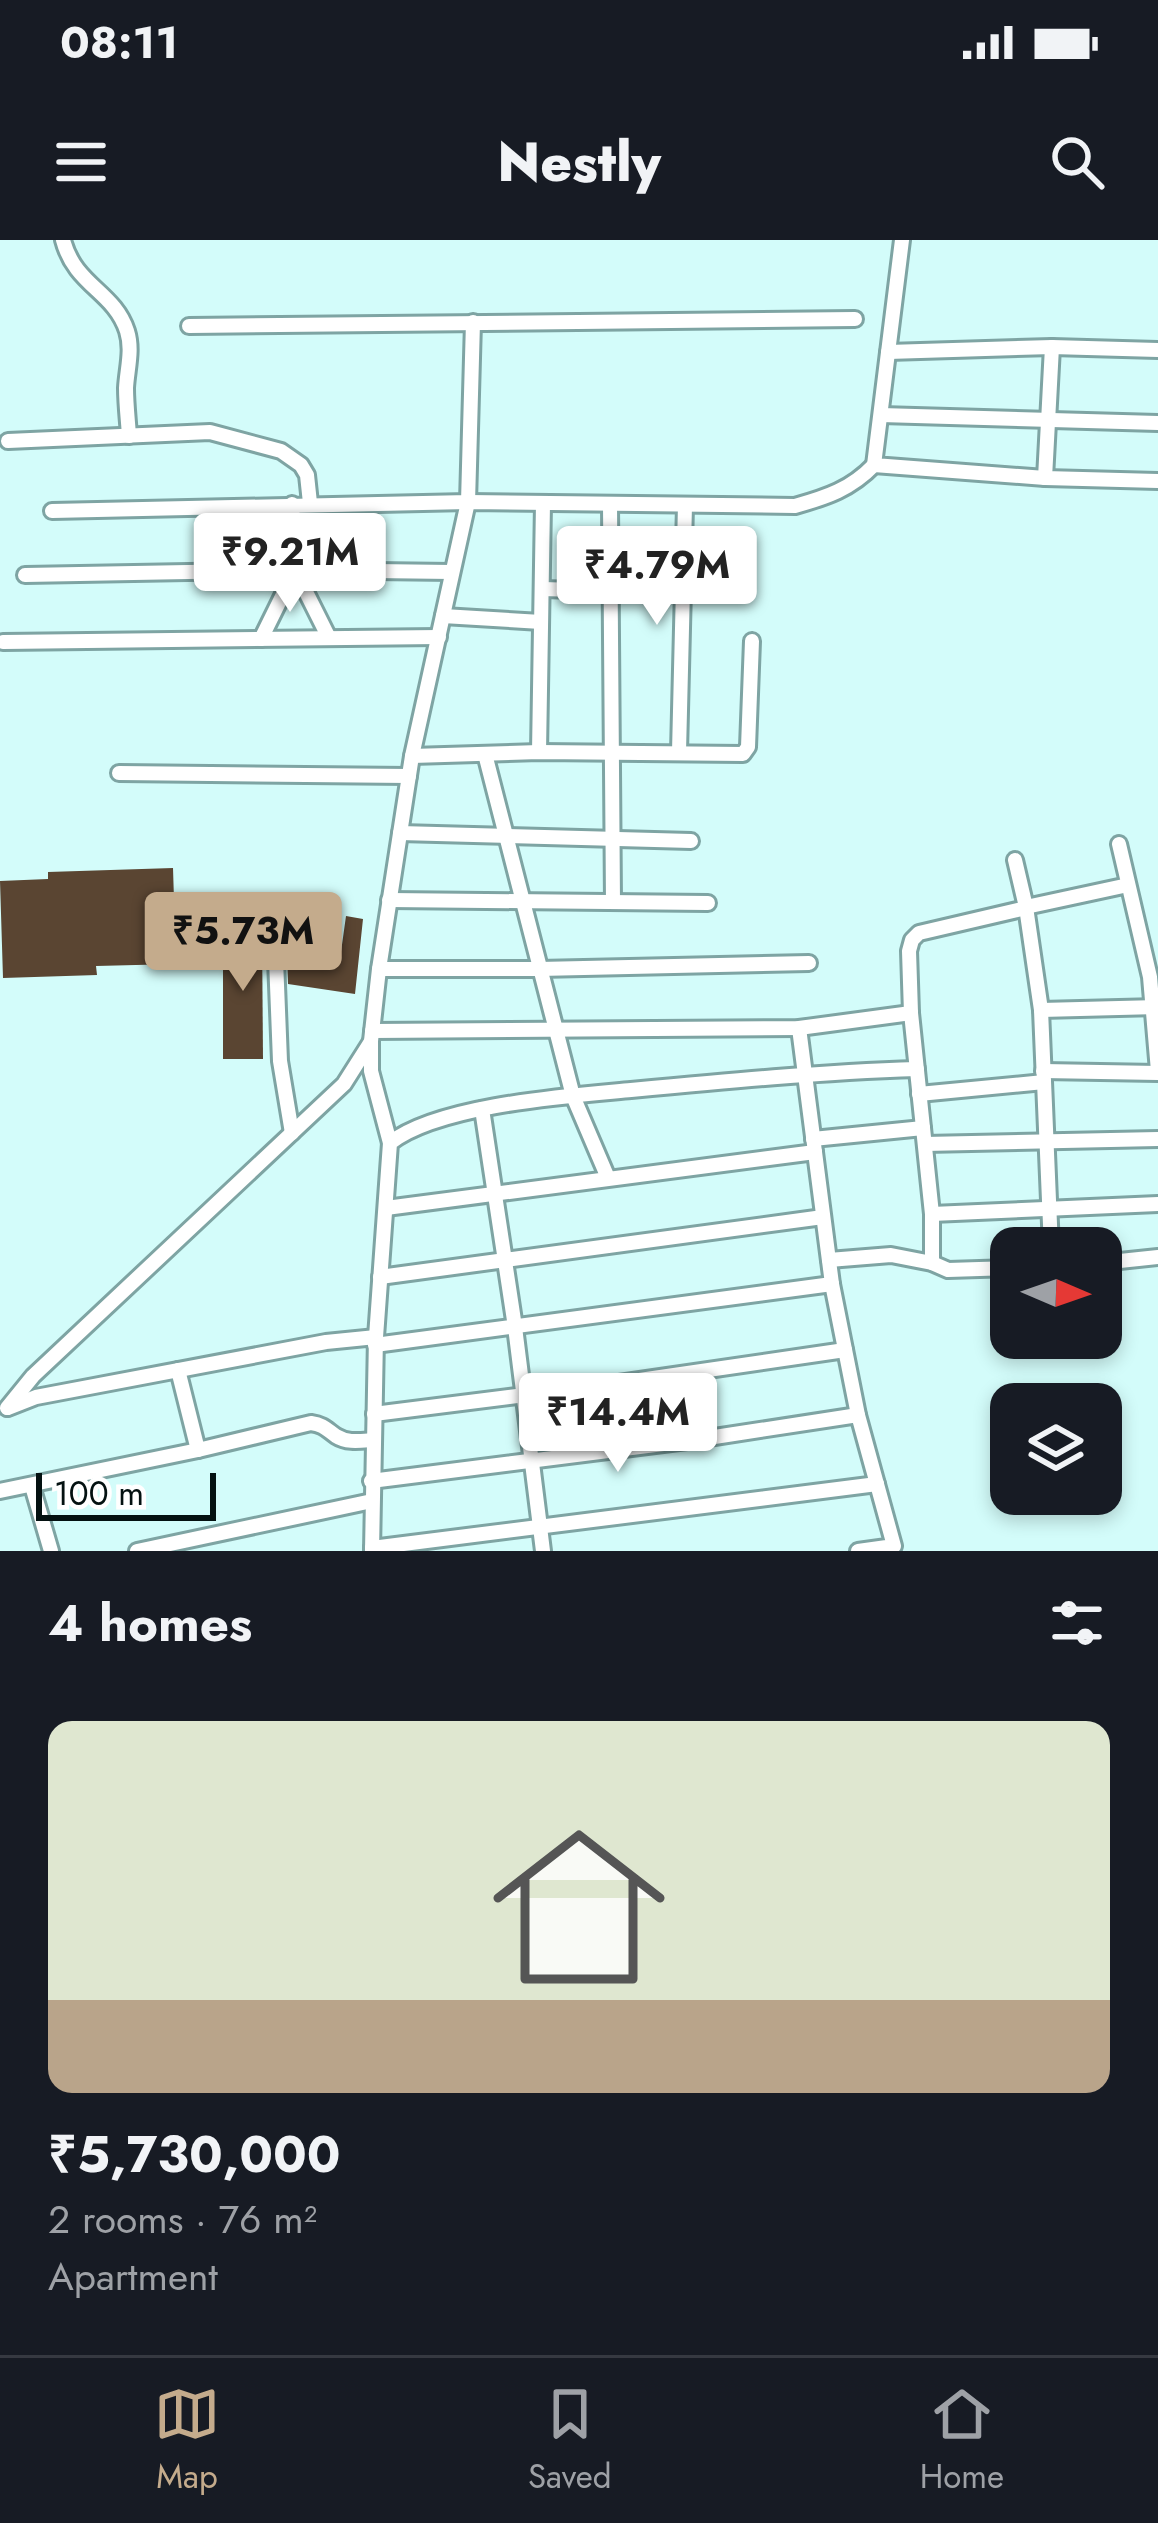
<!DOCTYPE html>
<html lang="en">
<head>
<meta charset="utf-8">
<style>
  :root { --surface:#171b24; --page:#242831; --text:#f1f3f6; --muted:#9ea1a6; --line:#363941; --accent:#c4ab8c }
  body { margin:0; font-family:Jost,sans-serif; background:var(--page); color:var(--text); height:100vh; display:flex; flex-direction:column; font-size:45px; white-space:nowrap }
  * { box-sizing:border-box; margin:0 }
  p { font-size:39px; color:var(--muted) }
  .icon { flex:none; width:66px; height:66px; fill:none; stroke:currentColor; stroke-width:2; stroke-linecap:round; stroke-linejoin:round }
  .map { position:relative; height:1311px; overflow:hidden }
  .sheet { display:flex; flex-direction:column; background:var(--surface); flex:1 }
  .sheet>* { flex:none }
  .needle { width:78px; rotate:92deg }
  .controls { position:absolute; left:990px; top:987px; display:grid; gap:24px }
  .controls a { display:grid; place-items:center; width:132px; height:132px; border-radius:24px; background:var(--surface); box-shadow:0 6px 18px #0003; font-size:60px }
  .scale { position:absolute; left:36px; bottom:30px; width:180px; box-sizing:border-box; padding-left:12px; border:6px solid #041111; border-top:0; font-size:33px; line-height:42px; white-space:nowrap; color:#041111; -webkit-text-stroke:9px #fff; paint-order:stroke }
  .price { position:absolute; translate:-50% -102px; padding:0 27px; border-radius:12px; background:#fff; color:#222; font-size:39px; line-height:78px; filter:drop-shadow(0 3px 6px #0008) }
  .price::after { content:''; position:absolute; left:50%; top:72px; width:36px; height:27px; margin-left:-18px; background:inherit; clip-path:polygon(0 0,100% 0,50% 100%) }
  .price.selected { background:var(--accent); color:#111 }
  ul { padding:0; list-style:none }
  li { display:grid; align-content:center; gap:24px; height:636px; padding:0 48px }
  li+li { border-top:3px solid var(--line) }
  li span { display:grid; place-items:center; height:372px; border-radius:24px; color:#555 }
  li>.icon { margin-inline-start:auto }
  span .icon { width:216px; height:216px; fill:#fffc; stroke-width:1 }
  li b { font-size:51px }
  h2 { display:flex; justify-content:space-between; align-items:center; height:144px; padding:0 48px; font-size:51px }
  .status { display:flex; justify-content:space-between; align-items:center; height:84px; padding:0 60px; background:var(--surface); direction:ltr }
  .status svg { height:33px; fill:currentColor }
  header { display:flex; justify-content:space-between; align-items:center; height:156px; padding:0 48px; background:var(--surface); font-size:54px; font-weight:800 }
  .menu { display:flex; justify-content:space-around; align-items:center; height:168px; border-top:3px solid var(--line); background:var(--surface); font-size:33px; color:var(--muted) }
  .menu a { display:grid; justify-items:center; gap:6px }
  .menu .selected { color:var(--accent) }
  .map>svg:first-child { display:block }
  .building { fill:#5a4532 }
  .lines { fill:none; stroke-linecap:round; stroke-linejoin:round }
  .minor-casing { stroke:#7ea4a3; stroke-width:20 }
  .minor { stroke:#fff; stroke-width:14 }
</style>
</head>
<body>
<div class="status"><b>08:11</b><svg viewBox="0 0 49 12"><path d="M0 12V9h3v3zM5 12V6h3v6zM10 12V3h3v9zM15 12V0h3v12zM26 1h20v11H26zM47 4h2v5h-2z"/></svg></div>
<header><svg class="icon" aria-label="menu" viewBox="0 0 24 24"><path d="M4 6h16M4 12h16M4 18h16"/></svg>Nestly<svg class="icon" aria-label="search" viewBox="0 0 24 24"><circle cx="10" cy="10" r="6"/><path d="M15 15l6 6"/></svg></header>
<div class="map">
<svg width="1158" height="1311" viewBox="0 0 1158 1311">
  <rect width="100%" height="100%" fill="#d3fcfa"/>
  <g class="building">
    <polygon points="173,628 176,724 96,726 97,735 3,738 0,641 48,639 48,632"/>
    <polygon points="346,676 363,679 355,754 288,744 287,712 340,719"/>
    <polygon points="223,689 262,689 263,819 223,819"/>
  </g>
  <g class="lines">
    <g class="minor-casing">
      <g id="minor">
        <path d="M63,0c12,46 51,51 64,91 6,19 0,38 -1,57 0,16 2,32 3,48"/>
        <polyline points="902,0 874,225 1045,238 1158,241"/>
        <polyline points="189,86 855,79"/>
        <polyline points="888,112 1052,107 1158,110"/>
        <polyline points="881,175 1158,183"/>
        <polyline points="8,201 210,192 281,211 301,225 307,235 310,263"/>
        <polyline points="1045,238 1052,107"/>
        <polyline points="610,264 613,662"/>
        <polyline points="52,271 468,262 473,82"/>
        <polyline points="295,330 329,398"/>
        <polyline points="25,335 295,330 452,332"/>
        <polyline points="542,349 683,353"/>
        <polyline points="443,376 541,382"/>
        <polyline points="261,399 295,330 292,264"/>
        <polyline points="3,402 439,397"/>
        <polyline points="539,512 543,263"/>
        <polyline points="679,512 685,265"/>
        <polyline points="485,514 573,856 608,938"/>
        <polyline points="412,516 539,512 743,514 748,507 752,401"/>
        <polyline points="119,533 409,536"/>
        <polyline points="400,593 691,601"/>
        <polyline points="1119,604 1150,737 1158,831"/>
        <polyline points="1015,620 1026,667 1041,770 1051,1008"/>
        <polyline points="389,660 708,663"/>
        <polyline points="1026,667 1128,645"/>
        <polyline points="275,694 280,821 292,893"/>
        <polyline points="379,729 539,729 809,723"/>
        <polyline points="1041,770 1158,767"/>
        <polyline points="799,788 832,1044 858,1175 894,1306 858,1311"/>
        <polyline points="372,791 799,788 911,773"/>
        <polyline points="1043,831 1158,833"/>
        <polyline points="919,854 1044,842"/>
        <polyline points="482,869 515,1087 543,1311"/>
        <polyline points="813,899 923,888"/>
        <path d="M390,903l-19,-72v-30l8,-72 33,-213 56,-254 327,4c32,-9 56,-17 79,-41"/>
        <polyline points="925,904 1158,899"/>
        <polyline points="386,968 815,912"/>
        <polyline points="932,974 1158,964"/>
        <polyline points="829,1020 891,1015 932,1023 948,1030 1011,1028"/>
        <polyline points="932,1023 932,974 911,773 909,711 912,700 919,693 1026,668"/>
        <polyline points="1101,1023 1158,1017"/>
        <polyline points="380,1037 823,977"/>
        <polyline points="375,1105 832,1044"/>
        <polyline points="178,1130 198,1210"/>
        <polyline points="7,1168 33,1136 344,844 370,803"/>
        <polyline points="8,1168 36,1157 326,1102 376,1097"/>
        <polyline points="374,1174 612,1144 845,1110"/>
        <polyline points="371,1241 695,1200 858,1175"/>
        <polyline points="32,1246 51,1311"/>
        <path d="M0,1251l198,-41 113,-27c13,2 15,6 25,13 11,7 23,5 37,4"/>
        <polyline points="372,1308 877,1244"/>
        <polyline points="137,1311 372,1261"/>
        <path d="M372,1311l4,-214 14,-194c48,-38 178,-47 241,-53 95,-9 190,-18 286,-21"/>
      </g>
    </g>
    <use href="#minor" class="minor"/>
  </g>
</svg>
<div class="controls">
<a><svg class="needle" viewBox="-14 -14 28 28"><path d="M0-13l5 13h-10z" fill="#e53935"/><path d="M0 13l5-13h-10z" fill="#9ea1a6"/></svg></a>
<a><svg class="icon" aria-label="layers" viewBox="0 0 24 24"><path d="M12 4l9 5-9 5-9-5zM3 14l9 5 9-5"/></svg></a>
</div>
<div class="scale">100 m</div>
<b class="price" style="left:290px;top:375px">₹9.21M</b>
<b class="price" style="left:657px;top:388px">₹4.79M</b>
<b class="price selected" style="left:243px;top:754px">₹5.73M</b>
<b class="price" style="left:618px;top:1235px">₹14.4M</b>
</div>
<section class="sheet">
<h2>4 homes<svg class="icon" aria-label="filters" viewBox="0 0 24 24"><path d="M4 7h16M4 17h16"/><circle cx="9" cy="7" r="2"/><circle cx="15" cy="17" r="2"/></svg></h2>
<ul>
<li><span style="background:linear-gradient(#dfe7d0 75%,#b9a48a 0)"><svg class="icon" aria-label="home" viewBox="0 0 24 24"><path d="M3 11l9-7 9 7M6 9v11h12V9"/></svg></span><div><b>₹5,730,000</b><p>2 rooms · 76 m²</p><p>Apartment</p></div></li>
</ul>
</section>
<nav class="menu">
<a class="selected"><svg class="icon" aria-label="map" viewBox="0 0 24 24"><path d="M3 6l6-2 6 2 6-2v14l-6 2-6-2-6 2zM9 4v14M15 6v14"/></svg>Map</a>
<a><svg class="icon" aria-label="saved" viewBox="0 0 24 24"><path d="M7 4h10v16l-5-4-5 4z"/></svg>Saved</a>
<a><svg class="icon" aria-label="home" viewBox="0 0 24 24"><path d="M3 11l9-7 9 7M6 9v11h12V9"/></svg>Home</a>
</nav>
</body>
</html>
